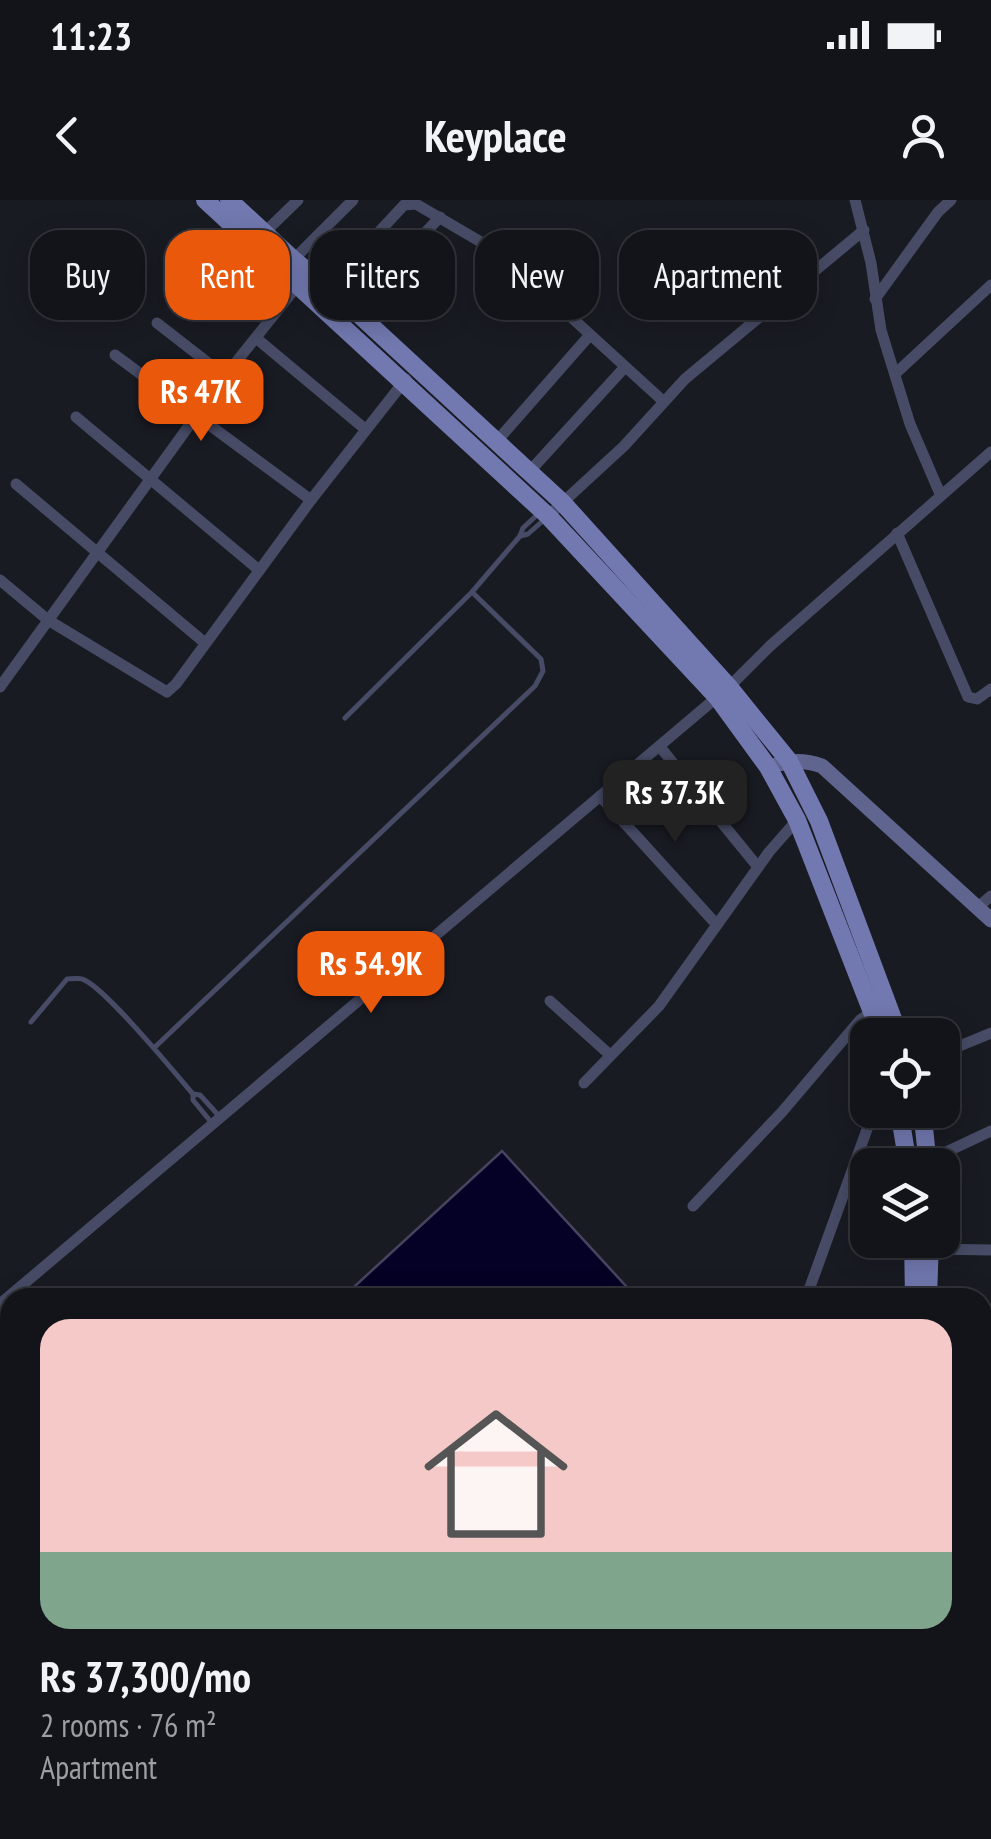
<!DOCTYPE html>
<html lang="en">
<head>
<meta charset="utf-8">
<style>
  :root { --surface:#13141a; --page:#1c1d23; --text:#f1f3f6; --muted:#9d9ea2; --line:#323339; --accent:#ea580c }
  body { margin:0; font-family:"PT Sans Narrow",sans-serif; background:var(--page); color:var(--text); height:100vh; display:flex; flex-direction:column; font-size:38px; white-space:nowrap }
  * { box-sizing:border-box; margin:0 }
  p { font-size:32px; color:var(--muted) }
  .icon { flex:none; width:55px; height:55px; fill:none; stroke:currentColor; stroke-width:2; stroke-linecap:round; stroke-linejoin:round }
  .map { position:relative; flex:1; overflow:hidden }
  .drawer { position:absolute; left:0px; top:1088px; width:992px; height:552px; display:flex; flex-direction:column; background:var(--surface); border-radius:30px 30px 0 0; box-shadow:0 5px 25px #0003,0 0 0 2px var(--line) }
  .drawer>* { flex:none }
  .guide { position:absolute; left:30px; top:30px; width:932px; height:90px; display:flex; gap:20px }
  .buttons { position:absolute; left:850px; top:818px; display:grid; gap:20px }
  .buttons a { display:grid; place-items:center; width:110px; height:110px; border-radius:20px; background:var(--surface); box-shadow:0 5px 25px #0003,0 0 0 2px var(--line); font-size:50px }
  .price { position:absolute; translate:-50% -85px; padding:0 22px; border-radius:20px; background:var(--accent); color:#fff; font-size:32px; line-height:65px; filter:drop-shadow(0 2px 5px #0008) }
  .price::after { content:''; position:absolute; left:50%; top:60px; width:30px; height:22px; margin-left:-15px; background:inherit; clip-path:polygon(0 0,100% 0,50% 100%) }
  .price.selected { background:#222; color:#fff }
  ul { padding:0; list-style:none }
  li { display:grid; align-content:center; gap:20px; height:530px; padding:0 40px }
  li+li { border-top:2px solid var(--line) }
  li span { display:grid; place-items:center; height:310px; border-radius:30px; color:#555 }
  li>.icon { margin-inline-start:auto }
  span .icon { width:180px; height:180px; fill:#fffc; stroke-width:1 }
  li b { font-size:42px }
  .tag { padding:0 35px; border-radius:30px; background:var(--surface); box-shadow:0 5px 25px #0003,0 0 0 2px var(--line); font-size:35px; line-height:90px }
  .tag.selected { background:var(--accent); color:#fff }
  .status { display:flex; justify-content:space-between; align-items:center; height:70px; padding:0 50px; background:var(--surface); direction:ltr }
  .status svg { height:28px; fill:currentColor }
  header { display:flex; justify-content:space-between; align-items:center; height:130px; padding:0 40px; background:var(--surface); font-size:45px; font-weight:700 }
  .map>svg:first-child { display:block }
  .water { fill:#050025; stroke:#474460; stroke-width:2.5 }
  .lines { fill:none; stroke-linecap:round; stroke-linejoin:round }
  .service { stroke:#474b65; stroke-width:5 }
  .minor { stroke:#474b65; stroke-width:11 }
  .secondary { stroke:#606590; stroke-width:15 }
  .primary { stroke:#7279b0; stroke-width:18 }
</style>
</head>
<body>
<div class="status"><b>11:23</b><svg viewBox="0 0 49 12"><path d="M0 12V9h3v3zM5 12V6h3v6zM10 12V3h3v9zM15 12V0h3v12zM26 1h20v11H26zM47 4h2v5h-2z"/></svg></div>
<header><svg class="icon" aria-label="back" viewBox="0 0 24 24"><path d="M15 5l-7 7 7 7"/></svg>Keyplace<svg class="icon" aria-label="person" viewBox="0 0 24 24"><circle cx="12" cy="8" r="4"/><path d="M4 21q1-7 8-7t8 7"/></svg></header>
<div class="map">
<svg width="991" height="1639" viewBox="0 0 991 1639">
  <rect width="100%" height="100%" fill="#191b23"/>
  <g class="water">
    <polygon points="502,951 636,1097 343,1097"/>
    <polygon points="0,1291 10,1302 10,1525 0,1514"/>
    <polygon points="152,1630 558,1630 554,1639 142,1639"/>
  </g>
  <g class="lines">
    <g class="service">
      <polyline points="520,336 528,334 546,318"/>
      <polyline points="345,518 472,392 520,336 523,328 538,314"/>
      <path d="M31,822l36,-43c3,0 12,-1 15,0 21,6 93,94 111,115v6l18,22"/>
      <polyline points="154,848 535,486 543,471 541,459 472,392"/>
      <polyline points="193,894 200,895 220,917"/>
    </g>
    <g class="minor">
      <polyline points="855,0 871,63 881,130 910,224 941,296"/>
      <polyline points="264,33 298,0"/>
      <polyline points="289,64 353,0"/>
      <polyline points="326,89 404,5 416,4 503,55 663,201"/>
      <polyline points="875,99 938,12 951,0"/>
      <polyline points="353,109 440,17"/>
      <polyline points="157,123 225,176"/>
      <polyline points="256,138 365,229"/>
      <polyline points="115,155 311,300"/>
      <polyline points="895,174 991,85"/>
      <polyline points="76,217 259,370"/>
      <polyline points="496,242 589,136"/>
      <polyline points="529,272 625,167"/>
      <polyline points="16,284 205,443"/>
      <polyline points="548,316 624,246 685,179 864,30"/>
      <polyline points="897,333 968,497 977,499 991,489"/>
      <polyline points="0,380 48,420 167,492 176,484 311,300 406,179"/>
      <polyline points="0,487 225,176 301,81"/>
      <polyline points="660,547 758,667"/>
      <polyline points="600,596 717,725"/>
      <polyline points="978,707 991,696"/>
      <polyline points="550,801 610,855"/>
      <polyline points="957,847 991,833"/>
      <polyline points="584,883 659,806 769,652 797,620"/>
      <polyline points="927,961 991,931"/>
      <polyline points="693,1006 782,912 860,820 877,808"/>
      <polyline points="930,1049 991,1050"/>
      <polyline points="806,1098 874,910"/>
      <polyline points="0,1104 729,487 770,446 991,252"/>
      <polyline points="0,1623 19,1639"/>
      <polyline points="589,1630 599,1639"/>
      <polyline points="931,1638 991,1633"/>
      <polyline points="610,1639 614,1630"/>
      <polyline points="849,1639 849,1630"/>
    </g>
    <path class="secondary" d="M768,567c20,-6 34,-8 54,-1l169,154"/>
    <g class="primary">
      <polyline points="205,0 548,316 717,497 768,567 797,620 881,835"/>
      <polyline points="229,0 294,60 353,109 562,302 729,487 789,561 819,621 899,835"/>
      <polyline points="899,910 908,965"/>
      <polyline points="922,910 928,965"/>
      <polyline points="913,1040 914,1098"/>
      <polyline points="928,1098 930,1040"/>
      <polyline points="913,1630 914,1639"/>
      <polyline points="931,1630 931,1639"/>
    </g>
  </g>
</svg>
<div class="buttons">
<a><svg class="icon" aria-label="locate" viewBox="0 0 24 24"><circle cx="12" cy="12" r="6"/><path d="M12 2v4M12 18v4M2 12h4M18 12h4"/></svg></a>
<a><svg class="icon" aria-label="layers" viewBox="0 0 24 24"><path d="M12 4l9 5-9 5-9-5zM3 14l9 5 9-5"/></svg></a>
</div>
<b class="price" style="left:201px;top:244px">Rs 47K</b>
<b class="price selected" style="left:675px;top:645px">Rs 37.3K</b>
<b class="price" style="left:371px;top:816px">Rs 54.9K</b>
<div class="guide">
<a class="tag">Buy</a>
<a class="tag selected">Rent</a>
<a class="tag">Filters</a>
<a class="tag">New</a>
<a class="tag">Apartment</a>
</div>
<section class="drawer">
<ul>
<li><span style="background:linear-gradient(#f6c9c9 75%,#7fa58c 0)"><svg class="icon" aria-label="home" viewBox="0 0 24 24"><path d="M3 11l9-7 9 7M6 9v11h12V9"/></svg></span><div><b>Rs 37,300/mo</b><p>2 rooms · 76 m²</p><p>Apartment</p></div></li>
</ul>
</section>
</div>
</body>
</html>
